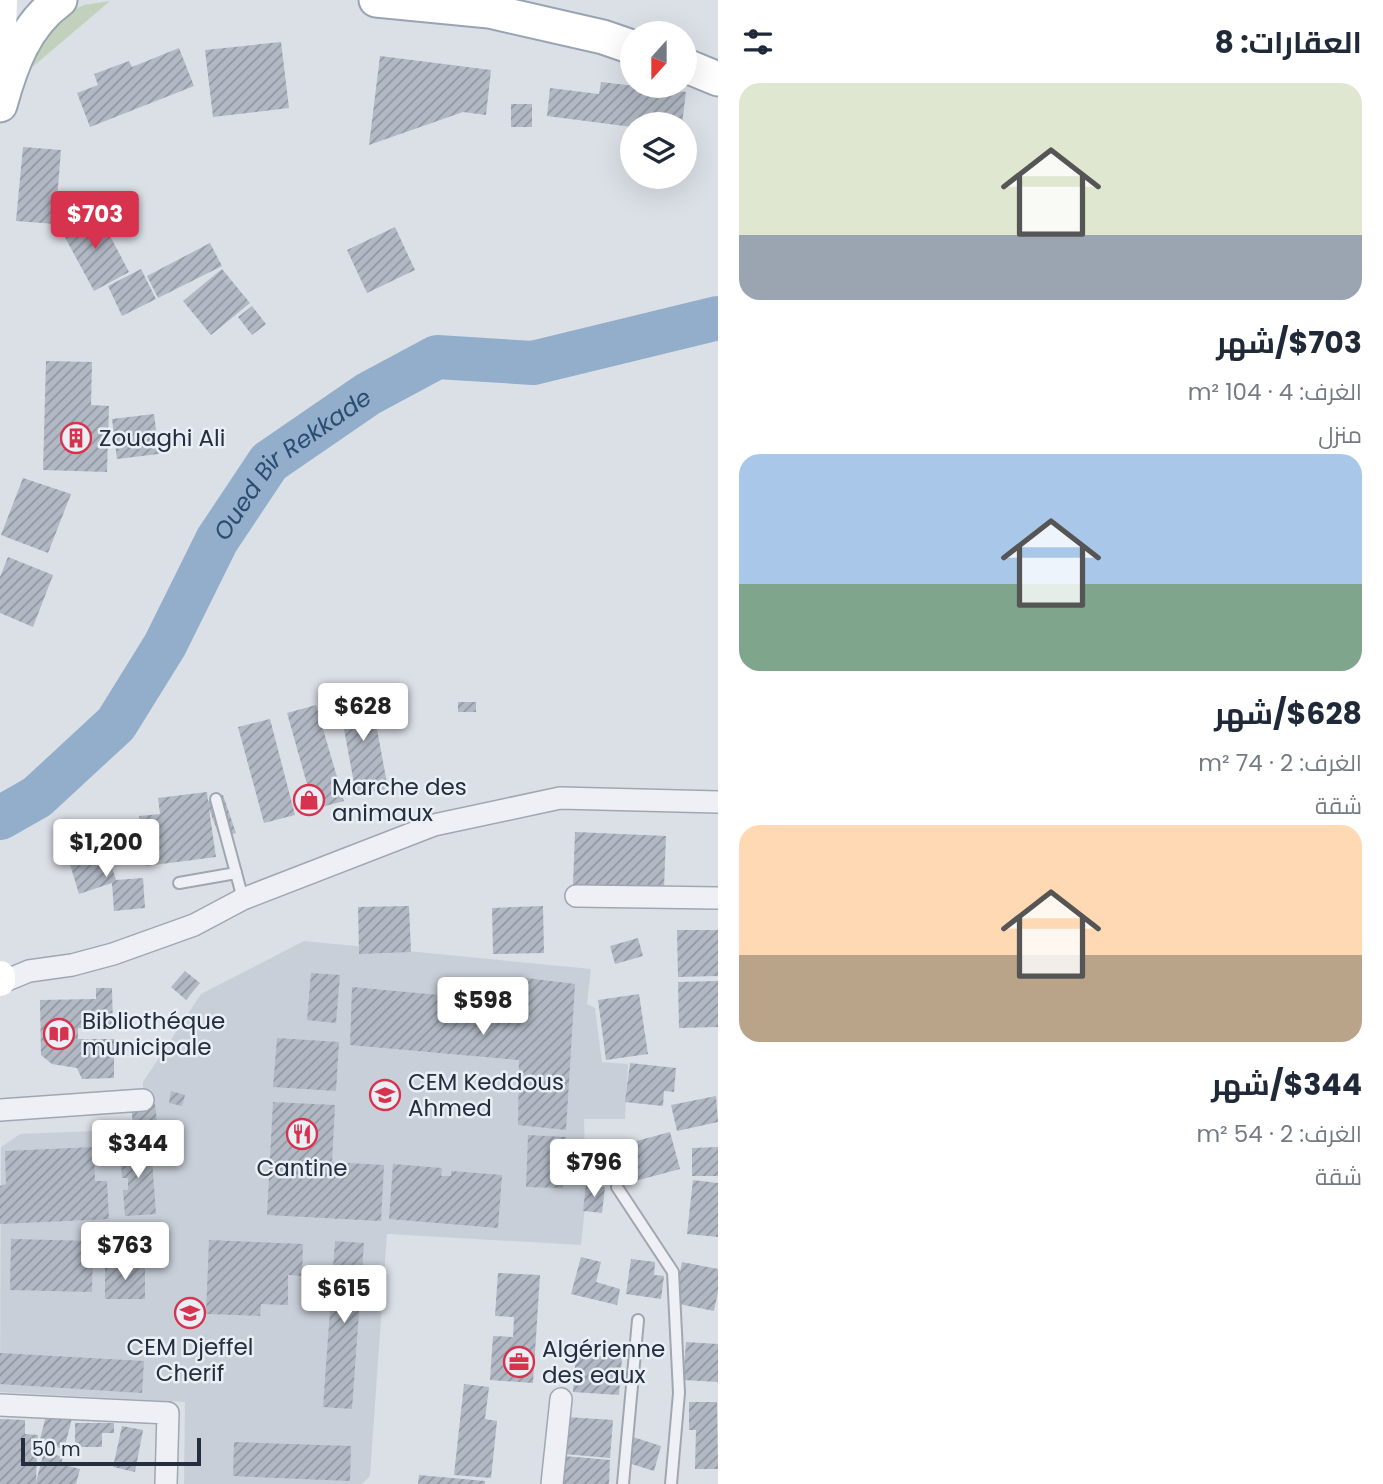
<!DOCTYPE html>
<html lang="ar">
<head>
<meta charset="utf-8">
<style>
  :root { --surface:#fff; --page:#f2f2f3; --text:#1f2937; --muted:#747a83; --accent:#d8334e }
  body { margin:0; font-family:Poppins,Cairo,sans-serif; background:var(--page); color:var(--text); direction:rtl; height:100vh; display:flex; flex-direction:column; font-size:26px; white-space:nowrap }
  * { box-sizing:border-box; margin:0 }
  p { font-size:23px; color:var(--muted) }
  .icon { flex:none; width:38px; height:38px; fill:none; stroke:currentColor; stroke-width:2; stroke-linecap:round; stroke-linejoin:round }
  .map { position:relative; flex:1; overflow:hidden; direction:ltr }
  .details { display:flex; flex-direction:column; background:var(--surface); width:665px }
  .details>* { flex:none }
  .needle { width:46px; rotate:201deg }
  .controls { position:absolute; left:620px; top:21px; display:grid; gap:14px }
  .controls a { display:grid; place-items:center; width:77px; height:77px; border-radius:50%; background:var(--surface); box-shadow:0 7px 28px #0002; font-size:35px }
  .scale { position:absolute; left:21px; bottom:18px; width:180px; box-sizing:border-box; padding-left:7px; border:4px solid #242e3e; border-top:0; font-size:19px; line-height:24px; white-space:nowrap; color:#242e3e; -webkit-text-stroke:5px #eaeff5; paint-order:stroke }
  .price { position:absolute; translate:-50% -60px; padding:0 16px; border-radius:7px; background:#fff; color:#222; font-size:23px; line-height:46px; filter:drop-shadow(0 2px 4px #0008) }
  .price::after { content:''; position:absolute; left:50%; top:42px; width:21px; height:16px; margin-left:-10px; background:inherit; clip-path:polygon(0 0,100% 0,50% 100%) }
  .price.selected { background:var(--accent); color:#fff }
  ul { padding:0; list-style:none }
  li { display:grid; align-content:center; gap:14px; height:371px; padding:0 21px }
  li span { display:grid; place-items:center; height:217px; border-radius:21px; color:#555 }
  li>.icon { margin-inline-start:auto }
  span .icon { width:126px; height:126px; fill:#fffc; stroke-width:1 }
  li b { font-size:30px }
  h2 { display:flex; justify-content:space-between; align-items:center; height:84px; padding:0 21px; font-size:30px }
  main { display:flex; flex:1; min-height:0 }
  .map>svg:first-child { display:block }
  .built { fill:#c9cfd9 }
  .green { fill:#c1d1bb }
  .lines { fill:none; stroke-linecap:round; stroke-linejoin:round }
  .river { stroke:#92aeca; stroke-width:44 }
  .building { fill:url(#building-hatch) }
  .lane-casing { stroke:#a0a7b1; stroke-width:14 }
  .street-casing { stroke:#a0a7b1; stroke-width:24 }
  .primary-casing { stroke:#99a4b3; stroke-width:37 }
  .lane { stroke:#eef0f5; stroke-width:10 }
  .street { stroke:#eef0f5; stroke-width:21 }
  .secondary { stroke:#fff; stroke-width:30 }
  .primary { stroke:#fff; stroke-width:33 }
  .labels { text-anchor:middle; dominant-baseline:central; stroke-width:5; stroke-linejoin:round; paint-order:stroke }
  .poi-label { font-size:23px; fill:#242e3e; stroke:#eaeff5; text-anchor:start }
  .water-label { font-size:24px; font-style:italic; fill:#2b4d74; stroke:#eaeff5 }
</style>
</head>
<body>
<main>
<section class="details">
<h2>العقارات: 8<svg class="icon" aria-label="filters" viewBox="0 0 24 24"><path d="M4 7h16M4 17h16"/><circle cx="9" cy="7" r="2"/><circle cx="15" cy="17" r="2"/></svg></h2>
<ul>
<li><span style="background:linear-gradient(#dfe7d0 70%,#9aa5b1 0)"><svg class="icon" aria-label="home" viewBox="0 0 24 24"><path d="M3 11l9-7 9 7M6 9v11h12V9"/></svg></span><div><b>$703/شهر</b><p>الغرف: 4 · 104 m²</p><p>منزل</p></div></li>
<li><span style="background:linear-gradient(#a9c7e8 60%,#7fa58c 0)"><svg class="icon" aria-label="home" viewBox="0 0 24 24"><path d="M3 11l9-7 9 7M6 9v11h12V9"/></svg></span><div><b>$628/شهر</b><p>الغرف: 2 · 74 m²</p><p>شقة</p></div></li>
<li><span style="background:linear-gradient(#ffd9b3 60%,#b9a48a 0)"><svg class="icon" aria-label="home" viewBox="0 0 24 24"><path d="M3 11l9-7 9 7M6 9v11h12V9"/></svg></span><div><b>$344/شهر</b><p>الغرف: 2 · 54 m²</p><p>شقة</p></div></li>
</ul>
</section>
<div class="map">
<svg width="718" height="1484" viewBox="0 0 718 1484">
  <defs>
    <pattern id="building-hatch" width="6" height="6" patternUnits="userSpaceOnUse" patternTransform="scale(1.75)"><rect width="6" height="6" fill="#b2b9c4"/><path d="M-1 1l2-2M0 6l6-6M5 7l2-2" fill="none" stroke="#9197a1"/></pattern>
  </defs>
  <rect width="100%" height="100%" fill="#dbe0e7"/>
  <polygon class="built" points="304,941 591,969 587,1004 595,1008 602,1062 628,1064 625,1119 584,1119 586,1198 581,1245 387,1234 370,1476 362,1484 184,1484 185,1402 0,1392 1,1147 20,1134 142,1129 143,1082 201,994"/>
  <polygon class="green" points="110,1 17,80 60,16 84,5"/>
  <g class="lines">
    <path class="river" id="s1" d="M0,818l37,-21 79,-73 49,-79 52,-105 52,-78 99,-68 69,-37 96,6 185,-45"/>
  </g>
  <g class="building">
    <polygon points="281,42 289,108 213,117 205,50"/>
    <polygon points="179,48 194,86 90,127 77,93 98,85 94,74 129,61 132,67"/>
    <polygon points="380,56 491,70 486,115 463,112 369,145"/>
    <polygon points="601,82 686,92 682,124 632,124 632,127 547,116 550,88 599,94"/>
    <rect x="511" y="104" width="21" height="23"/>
    <polygon points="23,147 61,150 55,224 16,221"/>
    <polygon points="97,211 129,272 94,291 61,230"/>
    <polygon points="395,227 415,270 367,293 347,250"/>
    <polygon points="210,243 222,266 158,298 147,276"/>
    <polygon points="141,269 156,299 122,316 108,286"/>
    <polygon points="222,269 250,303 211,335 183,301"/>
    <polygon points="252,306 266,324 252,335 238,317"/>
    <polygon points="46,361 92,362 91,405 109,406 107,472 43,470"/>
    <polygon points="154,414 159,454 117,459 112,419"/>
    <polygon points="23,478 71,494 48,553 1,535"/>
    <polygon points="8,557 53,575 33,627 0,613 0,577"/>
    <polygon points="370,691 388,789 356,794 338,697"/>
    <rect x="458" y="702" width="18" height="10"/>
    <polygon points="316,705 344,801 314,809 287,713"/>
    <polygon points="270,719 295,815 264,823 238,727"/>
    <polygon points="207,792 208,801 223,795 236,833 220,838 209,809 216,857 146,866 139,816 160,814 158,798"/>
    <polygon points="575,832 666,836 664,888 573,885"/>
    <polygon points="105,846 116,880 143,878 145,908 114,911 112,883 79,894 68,858"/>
    <polygon points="409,906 411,952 359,954 358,907"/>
    <polygon points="543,906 544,953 493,954 492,908"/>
    <polygon points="677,930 718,930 718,976 678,977"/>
    <polygon points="638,938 643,956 615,964 610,946"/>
    <polygon points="185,971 200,983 186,1000 171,987"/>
    <polygon points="311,973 340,975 336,1023 307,1020"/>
    <polygon points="526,978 575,984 566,1130 518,1125 519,1060 350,1045 352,987 525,1003"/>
    <polygon points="718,981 718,1027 679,1028 678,982"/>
    <polygon points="96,988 112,988 113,1028 78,1028 78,1039 114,1039 114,1078 82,1079 77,1068 52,1064 41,1055 40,1000 96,999"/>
    <polygon points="639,994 648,1054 606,1060 598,1000"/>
    <polygon points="277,1038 339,1042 336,1091 273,1087"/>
    <polygon points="630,1063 676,1068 674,1092 664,1091 663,1106 625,1102"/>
    <polygon points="171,1091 185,1095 182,1106 169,1103"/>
    <polygon points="716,1096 718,1122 677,1131 671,1105"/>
    <polygon points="273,1102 335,1105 332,1162 384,1165 381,1221 267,1215"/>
    <polygon points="155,1104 157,1122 133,1124 131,1107"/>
    <polygon points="670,1132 680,1169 635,1181 625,1144"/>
    <polygon points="528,1135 566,1137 563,1188 526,1187"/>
    <polygon points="151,1145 156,1214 125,1216 123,1190 128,1190 128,1178 122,1178 120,1147"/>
    <polygon points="94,1147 95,1181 107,1181 109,1219 0,1224 0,1186 6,1184 5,1151"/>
    <polygon points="718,1147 718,1176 692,1176 692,1148"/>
    <polygon points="393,1164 442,1168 441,1176 451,1176 451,1171 502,1175 498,1228 389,1219"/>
    <polygon points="693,1180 718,1183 718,1237 687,1234"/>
    <polygon points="586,1185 605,1187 602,1213 583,1211"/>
    <polygon points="11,1239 93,1241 92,1292 10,1290"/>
    <polygon points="209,1240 303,1244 302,1276 288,1275 288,1305 261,1304 260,1316 206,1314"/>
    <polygon points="335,1241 364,1243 352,1409 323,1407"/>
    <polygon points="581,1257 601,1262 596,1282 620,1289 617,1305 571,1294"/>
    <polygon points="631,1259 655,1262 654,1275 664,1276 661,1299 626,1294"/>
    <polygon points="682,1262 718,1269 718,1292 714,1311 674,1303"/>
    <rect x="105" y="1265" width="40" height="34"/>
    <polygon points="498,1273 540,1275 533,1383 490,1380 493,1336 513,1337 514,1317 495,1316"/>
    <polygon points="686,1342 718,1344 718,1382 683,1380"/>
    <polygon points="0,1353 144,1361 142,1393 0,1384"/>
    <polygon points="576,1354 622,1358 619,1395 573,1392"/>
    <polygon points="464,1384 489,1387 485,1419 497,1421 491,1478 454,1475"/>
    <polygon points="689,1402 717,1402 718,1469 695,1469 696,1430 689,1430"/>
    <polygon points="48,1408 73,1415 64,1449 39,1443"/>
    <polygon points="567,1417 613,1420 610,1458 564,1454"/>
    <polygon points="0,1419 25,1420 25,1434 38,1435 36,1482 44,1452 63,1457 61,1464 80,1469 76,1484 0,1484"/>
    <polygon points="75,1423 114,1423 114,1433 102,1433 102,1447 75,1447"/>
    <polygon points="122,1426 143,1430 135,1472 113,1467"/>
    <polygon points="633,1437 661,1446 654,1471 625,1462"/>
    <polygon points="234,1442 351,1446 350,1481 233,1476"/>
    <polygon points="564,1456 610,1460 609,1484 562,1484"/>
    <polygon points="419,1475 485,1481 485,1484 418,1484"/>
  </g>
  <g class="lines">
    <g class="lane-casing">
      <g id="lane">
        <polyline points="216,799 236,873"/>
        <polyline points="179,883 236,873 243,899"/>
        <polyline points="617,1187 673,1272 679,1393 671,1484"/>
        <polyline points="623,1484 638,1320"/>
      </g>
    </g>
    <g class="street-casing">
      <g id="street">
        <polyline points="576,896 718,898"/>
        <polyline points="0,983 29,971 72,965 113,954 194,925 243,899 434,825 560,798 718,802"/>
        <polyline points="0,1110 143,1100"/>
        <polyline points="0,1405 168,1413 166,1484"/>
        <polyline points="552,1484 561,1399"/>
      </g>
    </g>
    <g class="primary-casing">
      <g id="primary">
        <polyline points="376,0 489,11 603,37 632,47"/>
        <polyline points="684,65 718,79"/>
        <path d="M0,105c11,-40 25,-80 60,-105"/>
      </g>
    </g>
    <use href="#lane" class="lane"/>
    <use href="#street" class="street"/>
    <g class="secondary">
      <polyline points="0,64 2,0"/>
      <polyline points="0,976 0,981"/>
    </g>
    <use href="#primary" class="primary"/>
  </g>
  <defs>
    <g id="building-ring" transform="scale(1.575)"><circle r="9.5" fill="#eaeff5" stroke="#d8334e" stroke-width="1.5"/><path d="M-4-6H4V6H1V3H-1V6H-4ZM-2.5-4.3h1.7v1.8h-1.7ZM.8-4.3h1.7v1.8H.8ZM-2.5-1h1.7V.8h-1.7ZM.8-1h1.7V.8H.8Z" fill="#d8334e"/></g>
    <g id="shop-ring" transform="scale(1.575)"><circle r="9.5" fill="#eaeff5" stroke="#d8334e" stroke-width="1.5"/><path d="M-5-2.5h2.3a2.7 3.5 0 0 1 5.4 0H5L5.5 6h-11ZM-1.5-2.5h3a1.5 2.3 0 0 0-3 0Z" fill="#d8334e"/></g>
    <g id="library-ring" transform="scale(1.575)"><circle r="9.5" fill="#eaeff5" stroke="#d8334e" stroke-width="1.5"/><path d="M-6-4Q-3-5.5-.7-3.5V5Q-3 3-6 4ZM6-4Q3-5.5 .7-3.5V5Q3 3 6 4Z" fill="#d8334e"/></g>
    <g id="school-ring" transform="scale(1.575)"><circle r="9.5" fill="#eaeff5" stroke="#d8334e" stroke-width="1.5"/><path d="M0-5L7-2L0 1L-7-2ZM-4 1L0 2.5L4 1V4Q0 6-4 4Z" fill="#d8334e"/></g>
    <g id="restaurant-ring" transform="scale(1.575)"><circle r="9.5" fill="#eaeff5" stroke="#d8334e" stroke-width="1.5"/><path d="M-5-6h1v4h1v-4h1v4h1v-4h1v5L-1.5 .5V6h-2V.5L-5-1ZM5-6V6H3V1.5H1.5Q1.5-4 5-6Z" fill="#d8334e"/></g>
    <g id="office-ring" transform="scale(1.575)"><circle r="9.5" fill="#eaeff5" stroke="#d8334e" stroke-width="1.5"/><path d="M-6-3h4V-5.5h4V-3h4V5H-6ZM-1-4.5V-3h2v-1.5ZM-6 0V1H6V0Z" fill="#d8334e"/></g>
  </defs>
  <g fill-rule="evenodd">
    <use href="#building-ring" x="76" y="438"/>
    <use href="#shop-ring" x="309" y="800"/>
    <use href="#library-ring" x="59" y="1034"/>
    <use href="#school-ring" x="385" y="1095"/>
    <use href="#restaurant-ring" x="302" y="1134"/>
    <use href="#school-ring" x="190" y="1313"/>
    <use href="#office-ring" x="519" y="1362"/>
  </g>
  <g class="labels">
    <g class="poi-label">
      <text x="99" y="438">Zouaghi Ali</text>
      <text x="332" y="787">Marche des<tspan x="332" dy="26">animaux</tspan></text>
      <text x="82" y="1021">Bibliothéque<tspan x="82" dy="26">municipale</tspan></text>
      <text x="408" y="1082">CEM Keddous<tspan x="408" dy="26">Ahmed</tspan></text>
      <text x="302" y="1168" text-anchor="middle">Cantine</text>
      <text x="190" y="1347" text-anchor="middle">CEM Djeffel<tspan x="190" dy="26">Cherif</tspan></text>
      <text x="542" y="1349">Algérienne<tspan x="542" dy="26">des eaux</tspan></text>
    </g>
    <g class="water-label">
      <text stroke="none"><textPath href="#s1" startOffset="469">Oued Bir Rekkade</textPath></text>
    </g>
  </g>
</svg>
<div class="controls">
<a><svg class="needle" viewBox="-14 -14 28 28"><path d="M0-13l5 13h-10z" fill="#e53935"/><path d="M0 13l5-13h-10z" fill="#747a83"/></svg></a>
<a><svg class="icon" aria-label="layers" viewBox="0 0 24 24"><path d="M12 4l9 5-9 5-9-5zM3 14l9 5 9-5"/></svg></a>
</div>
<div class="scale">50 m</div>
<b class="price selected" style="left:95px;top:251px">$703</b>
<b class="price" style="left:363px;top:743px">$628</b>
<b class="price" style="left:106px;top:879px">$1,200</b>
<b class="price" style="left:483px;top:1037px">$598</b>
<b class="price" style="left:138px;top:1180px">$344</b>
<b class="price" style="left:594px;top:1199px">$796</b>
<b class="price" style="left:125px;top:1282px">$763</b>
<b class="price" style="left:344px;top:1325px">$615</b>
</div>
</main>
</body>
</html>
